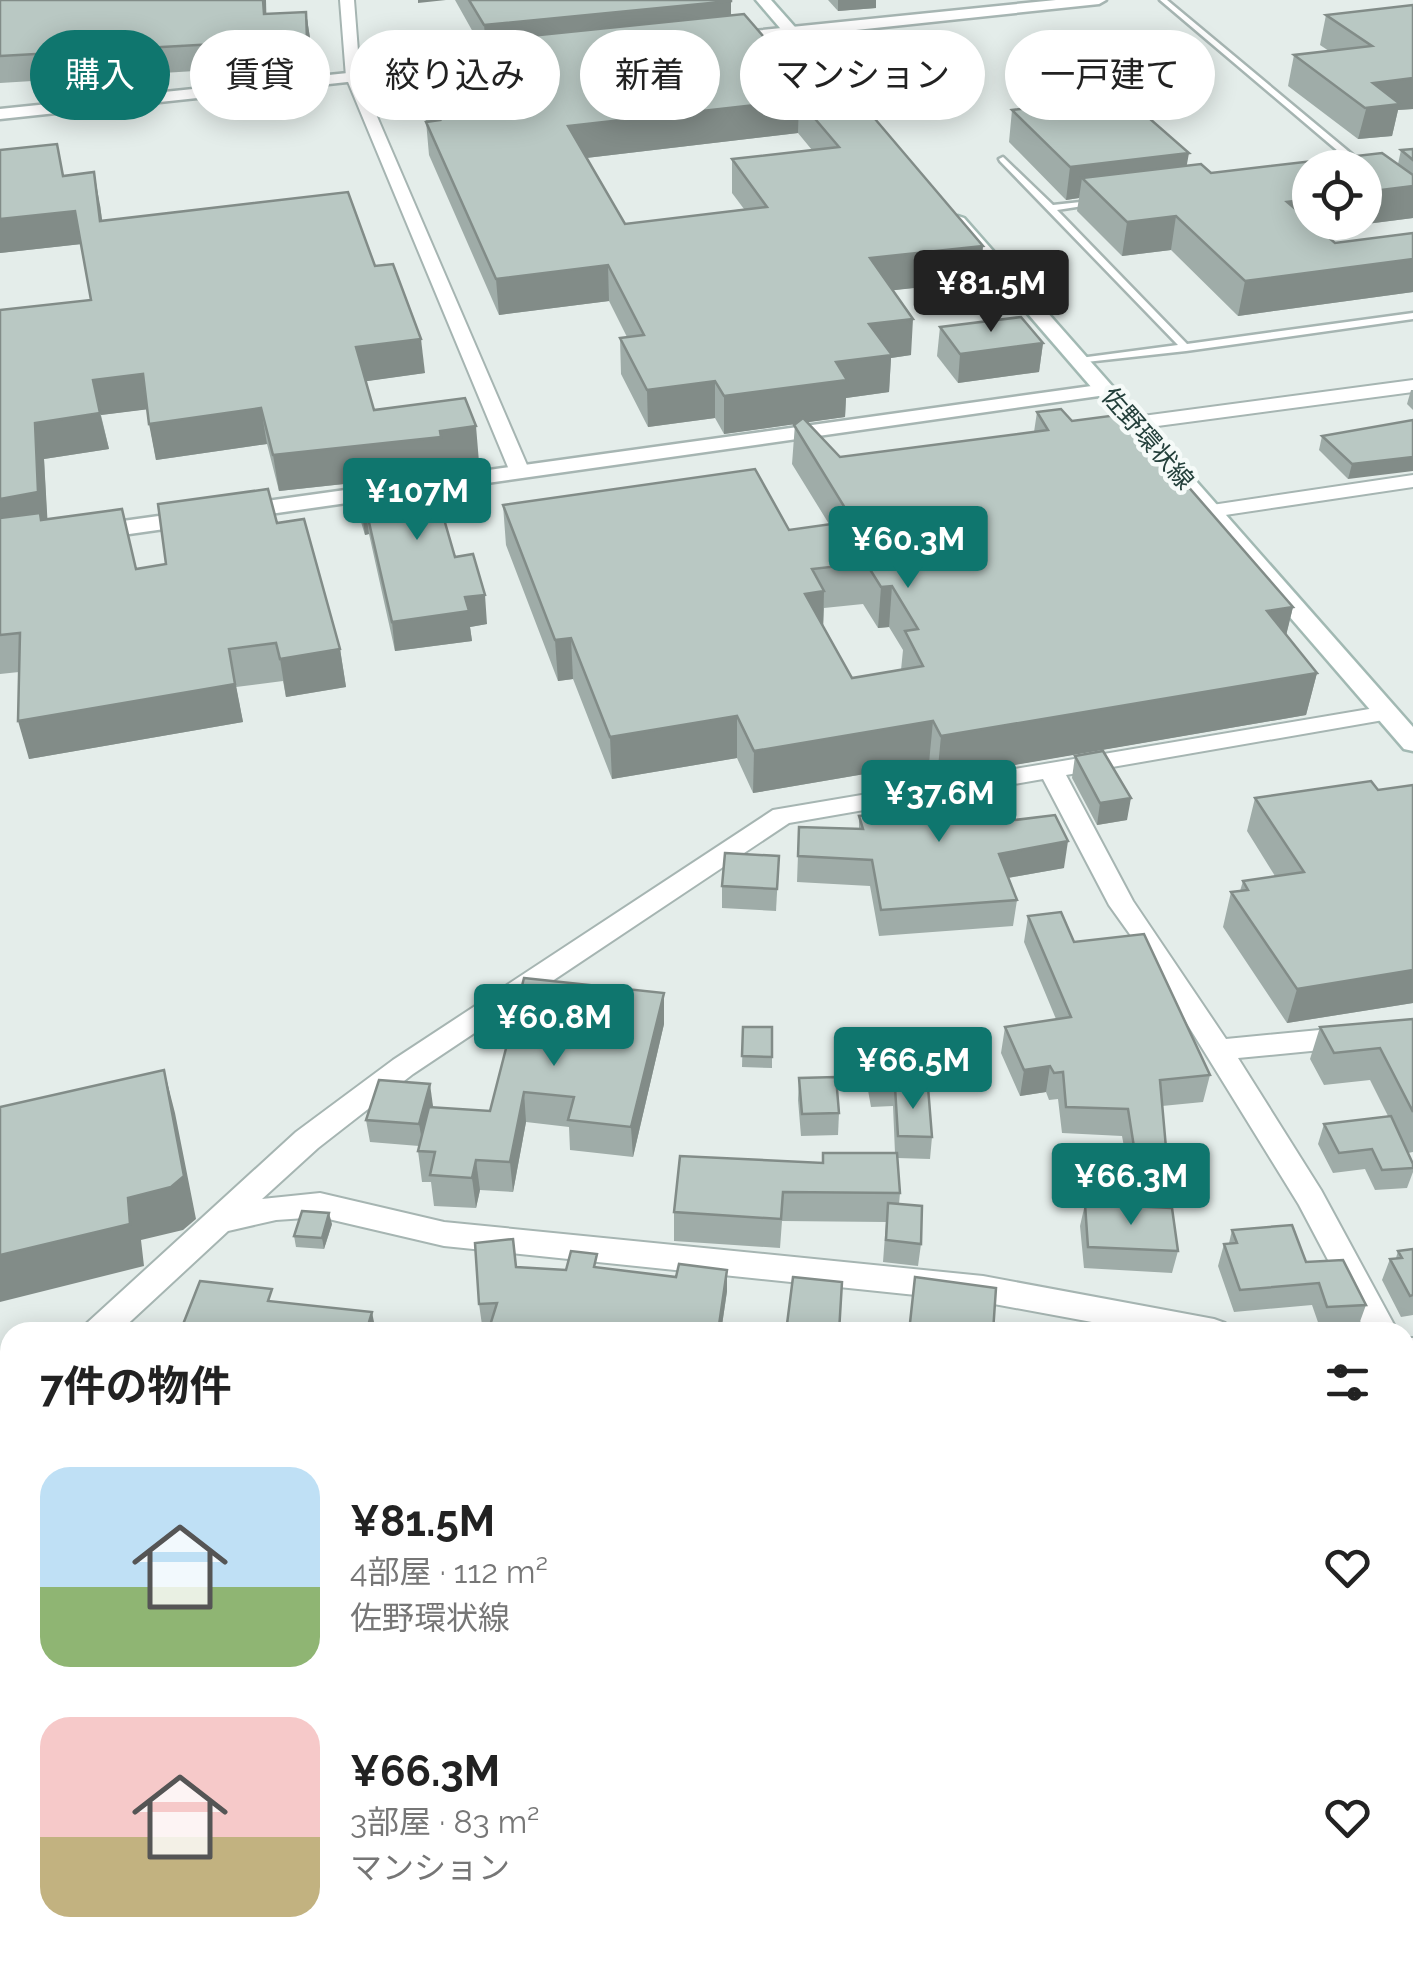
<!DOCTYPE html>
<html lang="ja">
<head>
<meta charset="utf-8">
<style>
  :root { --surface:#fff; --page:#f6f6f6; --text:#222; --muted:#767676; --accent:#0f766e }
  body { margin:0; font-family:Raleway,"Noto Sans JP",sans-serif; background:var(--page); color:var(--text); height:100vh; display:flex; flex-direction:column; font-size:38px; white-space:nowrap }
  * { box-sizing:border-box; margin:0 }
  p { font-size:32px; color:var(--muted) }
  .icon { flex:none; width:55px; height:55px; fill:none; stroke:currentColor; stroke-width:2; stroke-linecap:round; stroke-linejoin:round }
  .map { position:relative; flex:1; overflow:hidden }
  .side { position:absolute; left:0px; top:1322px; width:1415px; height:642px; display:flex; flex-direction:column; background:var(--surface); border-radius:30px 30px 0 0; box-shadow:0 5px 25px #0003 }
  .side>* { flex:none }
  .guide { position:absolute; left:30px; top:30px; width:1355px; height:90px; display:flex; gap:20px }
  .controls { position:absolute; left:1292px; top:150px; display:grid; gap:20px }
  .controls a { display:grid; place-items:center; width:90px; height:90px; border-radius:50%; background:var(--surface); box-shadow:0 5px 25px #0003; font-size:50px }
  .price { position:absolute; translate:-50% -85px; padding:0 22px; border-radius:10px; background:var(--accent); color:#fff; font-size:32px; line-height:65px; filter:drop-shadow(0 2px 5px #0008) }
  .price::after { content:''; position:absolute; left:50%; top:60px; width:30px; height:22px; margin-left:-15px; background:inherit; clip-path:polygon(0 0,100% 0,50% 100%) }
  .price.active { background:#222; color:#fff }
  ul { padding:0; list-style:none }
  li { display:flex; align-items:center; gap:30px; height:250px; padding:0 40px }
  li span { display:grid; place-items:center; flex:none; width:280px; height:200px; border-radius:30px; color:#555 }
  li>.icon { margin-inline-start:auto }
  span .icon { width:120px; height:120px; fill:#fffc; stroke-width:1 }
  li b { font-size:42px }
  h2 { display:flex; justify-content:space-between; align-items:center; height:120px; padding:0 40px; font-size:42px }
  .pill { padding:0 35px; border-radius:45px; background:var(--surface); box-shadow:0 5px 25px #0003; font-size:35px; line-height:90px }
  .pill.active { background:var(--accent); color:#fff }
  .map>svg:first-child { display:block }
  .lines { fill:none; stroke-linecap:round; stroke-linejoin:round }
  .service-casing { stroke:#a6b5b2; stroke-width:5 }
  .minor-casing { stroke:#a6b5b2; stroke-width:4 }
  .tertiary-casing { stroke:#a6b5b2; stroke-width:5 }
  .secondary-casing { stroke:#a2b9b3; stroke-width:5 }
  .primary-casing { stroke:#c1c9c8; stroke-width:5 }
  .service { fill:#fff; fill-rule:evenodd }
  .minor { fill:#fff; fill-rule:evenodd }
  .tertiary { fill:#fff; fill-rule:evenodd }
  .secondary { fill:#fff; fill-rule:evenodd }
  .primary { fill:#69a398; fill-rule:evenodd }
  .wall { fill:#9faca8; fill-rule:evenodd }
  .shaded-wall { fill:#828c88 }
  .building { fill:#b9c8c3; stroke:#828c88; stroke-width:2.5; fill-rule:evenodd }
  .labels { text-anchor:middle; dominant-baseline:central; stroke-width:9; stroke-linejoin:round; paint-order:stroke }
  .far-street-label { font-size:25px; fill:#233f3a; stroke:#f5faf8 }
</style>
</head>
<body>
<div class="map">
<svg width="1413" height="1963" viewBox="0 0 1413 1963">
  <rect width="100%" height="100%" fill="#e4edea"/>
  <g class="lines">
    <g class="service-casing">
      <g id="service">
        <polygon points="1160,0 1167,0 1366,166 1366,170 1365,168 1358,168"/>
        <polygon points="1003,157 1053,205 1099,200 1099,204 1096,204 1057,210 1187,344 1413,313 1413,319 1186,351 1077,363 1075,361 1080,358 1178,345 1000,161 999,159"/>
      </g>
    </g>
    <g class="minor-casing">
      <g id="minor">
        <polygon points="340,0 354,0 360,77 530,472 527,476 520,478 510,472 346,77"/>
        <polygon points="1413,380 1413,392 1135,429 1125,423 1135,417"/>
        <polygon points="1413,475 1413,487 1212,517 1202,511 1212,505"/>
        <polygon points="1387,706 1399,713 1395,718 1066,775 1133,901 1226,1039 1413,1021 1413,1041 1238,1058 1321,1190 1398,1332 1366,1332 1299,1205 1144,954 1109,905 1043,779 789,823 413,1074 318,1148 262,1199 320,1193 444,1222 983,1276 1214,1319 1225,1323 1230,1332 1146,1332 983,1302 444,1246 320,1217 276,1220 228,1231 119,1332 82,1332 87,1323 296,1132 393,1060 773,810"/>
        <polygon points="1405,1338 1413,1338 1413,1366 1405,1364"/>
        <polygon points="10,1402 10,1437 0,1440 0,1405"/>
        <polygon points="1405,1930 1413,1931 1413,1963 1389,1963 1386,1955 1405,1955"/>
        <polygon points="66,1955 108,1955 106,1963 64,1963"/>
      </g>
    </g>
    <g class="tertiary-casing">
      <g id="tertiary">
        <polygon points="1056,0 1106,0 1099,4 724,44 716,39 724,34"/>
        <polygon points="444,63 450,65 450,71 0,119 0,109"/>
        <polygon points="1106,384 1116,390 1113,394 87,540 75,533 87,526"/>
      </g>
    </g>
    <g class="secondary-casing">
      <g id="secondary">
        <polygon points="756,0 771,0 874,116 874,124 862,124"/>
        <polygon points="958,216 964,218 1413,727 1413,751 1404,749 952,226 949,222"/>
      </g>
    </g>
    <g class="primary-casing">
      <g id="primary">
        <polygon points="1413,1880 1413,1928 1405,1931 1405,1883"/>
        <polygon points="1327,1955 1376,1955 1373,1963 1323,1963"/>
      </g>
    </g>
    <use href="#service" class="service"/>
    <use href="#minor" class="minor"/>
    <use href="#tertiary" class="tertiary"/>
    <use href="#secondary" class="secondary"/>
    <use href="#primary" class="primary"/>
  </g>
  <g class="wall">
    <polygon points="0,0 267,14 306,12 310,38 311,64 0,83"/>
    <path d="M455,0h276v15l82,79 170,152 -4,35 -86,9 18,65 -20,3 -2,34 -43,6 -1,19 -38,5 33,35 194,-25 3,-20 35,9 221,186 -7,28 31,38 -11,42 -317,54 26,51 49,48 -56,10 9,22 -4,26 -134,10 -9,-50 -73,-4 2,-55 60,2v-13l55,-4 2,-26 33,-2 1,-8 -13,2 -8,-15 -176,30 -16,-35 -125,21 -39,-100 -15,2 -52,-136 -3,-40 286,25 40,-6 -37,-60 3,-40 -71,10 -9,-16 -67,9 -27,-53 -1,-36 7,-1 -18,-36 -110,14 -70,-160 -3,-34 -21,-41 -3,-31 76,-8zM798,133l14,17 -80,9v34l12,16 -119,15 -39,-66zM863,604l15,24 11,-1 14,23 -2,20 -49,8 -29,-52 1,-18z"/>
    <polygon points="828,0 876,0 876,8 838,11"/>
    <polygon points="1413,5 1413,109 1398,110 1392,136 1358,139 1288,86 1294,55 1329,51 1320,45 1326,15"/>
    <polygon points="1012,110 1079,118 1187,166 1211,173 1398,164 1401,150 1413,149 1413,218 1320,230 1335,243 1413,233 1413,292 1238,316 1171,250 1122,256 1077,211 1079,198 1066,200 1009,142"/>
    <polygon points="0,150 64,176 100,205 102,221 375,266 425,373 366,381 374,410 479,462 447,467 458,521 445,523 455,557 487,624 470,627 472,641 395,651 369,534 365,535 356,506 353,483 279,491 267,444 156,460 147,409 101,415 109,449 44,459 47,520 136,569 166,564 277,523 340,649 346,687 286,697 283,681 236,687 243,722 29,759 19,672 0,674 0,310 91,300 81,244 0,253"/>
    <polygon points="940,327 1043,343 1039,372 958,383 937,356"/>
    <polygon points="1411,390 1413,390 1413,410 1407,404"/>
    <polygon points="1413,420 1348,479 1319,450 1322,436"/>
    <polygon points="1075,756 1127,820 1097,825 1072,778"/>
    <polygon points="1413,785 1413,1003 1287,1023 1223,927 1231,892 1240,891 1243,881 1275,876 1247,831 1255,798 1378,790"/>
    <polygon points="779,856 776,911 722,908 722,886"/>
    <polygon points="1028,916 1074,942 1210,1075 1203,1102 1162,1106 1166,1148 1159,1174 1129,1174 1122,1136 1062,1133 1058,1099 1049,1100 1046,1092 1020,1096 1001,1053 1005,1027 1056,1019 1024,942"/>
    <polygon points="524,978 664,1024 633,1157 570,1150 569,1127 526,1122 513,1192 480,1190 476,1208 434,1206 431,1182 422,1182 418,1151 419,1146 370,1142 366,1120 433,1108 490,1111"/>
    <polygon points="1413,1019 1413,1152 1408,1153 1413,1164 1413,1172 1407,1188 1375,1190 1365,1169 1333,1173 1318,1144 1324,1124 1388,1116 1370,1080 1324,1085 1310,1059 1320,1027"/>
    <polygon points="743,1027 772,1027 772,1068 742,1067"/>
    <polygon points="866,1046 907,1084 907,1087 932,1137 930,1159 897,1158 900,1193 899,1204 921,1244 918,1266 883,1262 886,1222 782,1221 780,1248 674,1241 674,1212 822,1163 823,1153 895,1153 893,1106 871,1107 864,1068"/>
    <polygon points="799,1078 839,1113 838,1135 801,1136 798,1100"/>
    <polygon points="1085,1204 1178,1251 1172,1273 1084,1268 1080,1226"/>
    <polygon points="332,1224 324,1249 296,1247 294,1236"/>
    <polygon points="1232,1230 1306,1262 1366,1305 1358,1327 1320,1328 1312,1305 1234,1312 1218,1266 1224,1244 1229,1243"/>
    <polygon points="1413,1249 1413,1315 1401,1317 1382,1280 1390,1259 1396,1258 1398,1251"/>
    <polygon points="516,1267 566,1270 598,1267 727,1291 721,1332 488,1332 490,1324 482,1325 479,1304"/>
    <polygon points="933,1955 1033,1955 1030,1963 993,1957 994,1963 932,1963"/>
  </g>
  <g class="shaded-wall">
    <polygon points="263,0 266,0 267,40 264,14"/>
    <polygon points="418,0 446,0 418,3"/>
    <polygon points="838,0 876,0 876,8 838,11"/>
    <polygon points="731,1 731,30 487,55 484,25"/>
    <polygon points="306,12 310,38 311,64 307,39"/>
    <polygon points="1413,78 1413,109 1398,110 1392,136 1358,139 1373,83"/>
    <polygon points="799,100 798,133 569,160 568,126"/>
    <polygon points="1189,153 1183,186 1082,178 1079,198 1066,200 1070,167"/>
    <polygon points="94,172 100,205 107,254 100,221"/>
    <polygon points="1413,186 1413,218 1280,235 1287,202 1310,199 1310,222 1365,222 1365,192"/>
    <polygon points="75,211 82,244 0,253 0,219"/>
    <polygon points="1176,216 1171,250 1122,256 1127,222"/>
    <polygon points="983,246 979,281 868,293 870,258"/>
    <polygon points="1413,259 1413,292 1238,316 1245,281"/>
    <polygon points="608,265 609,301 499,315 496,279"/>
    <polygon points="913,319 911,355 891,358 889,392 846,398 845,417 724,434 724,396 869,324"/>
    <polygon points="421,339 425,373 361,382 356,347"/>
    <polygon points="1043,343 1039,372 958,383 960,354"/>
    <polygon points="143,374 150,409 101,415 93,380"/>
    <polygon points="715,381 715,418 648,427 647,390"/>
    <polygon points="261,408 267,444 156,460 149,424"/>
    <polygon points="100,413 109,449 44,459 48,529 0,538 0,499 35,423"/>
    <polygon points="476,426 479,462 352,477 353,483 279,491 273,455"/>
    <polygon points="1413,457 1413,471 1348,479 1352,464"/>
    <polygon points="455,492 458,521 440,524 437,495"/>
    <polygon points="365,505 369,534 365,535 361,506"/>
    <polygon points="892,586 889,627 878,628 881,587"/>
    <polygon points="824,591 823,632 805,594"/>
    <polygon points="485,595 487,624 470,627 472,641 395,651 392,622 465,597"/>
    <polygon points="1293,607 1283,648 1267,611"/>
    <polygon points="571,638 573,679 558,681 555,640"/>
    <polygon points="229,649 243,722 29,759 18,721"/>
    <polygon points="340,649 346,687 286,697 280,659"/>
    <polygon points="1317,673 1306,715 951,776 950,773 950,776 937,778 941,736"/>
    <polygon points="737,716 737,758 612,779 610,737"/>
    <polygon points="933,721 929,763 753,793 754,751"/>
    <polygon points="1131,798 1127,820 1097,825 1100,803"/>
    <polygon points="1068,841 1064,868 996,880 999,854"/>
    <polygon points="1413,970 1413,1003 1287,1023 1297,989"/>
    <polygon points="664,993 664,1024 633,1157 631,1127"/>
    <polygon points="1050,1066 1046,1092 1020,1096 1024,1070"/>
    <polygon points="164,1070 175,1113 196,1219 183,1230 141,1240 144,1266 0,1302 0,1255"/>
    <polygon points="430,1084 433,1106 423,1146 419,1124"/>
    <polygon points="524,1092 526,1122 513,1192 510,1162"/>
    <polygon points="476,1160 480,1190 476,1208 472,1178"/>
    <polygon points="329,1213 332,1224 324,1249 322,1238"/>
    <polygon points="727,1270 727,1291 721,1332 718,1332"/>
    <polygon points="372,1312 376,1332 366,1332"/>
    <rect x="31" y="1955" width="22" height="8"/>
  </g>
  <g class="building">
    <polygon points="0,0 263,0 264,14 306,12 307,39 0,56"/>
    <polygon points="469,0 731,0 731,1 484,25"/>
    <polygon points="1413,5 1413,78 1373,83 1400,104 1365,108 1294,55 1372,46 1326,15"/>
    <path d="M744,14l69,80 34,-4 17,16 119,140 -113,12 43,61 -44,5 23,31 -56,7 11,18 -123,16 -9,-15 -68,9 -27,-52 24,-3 -36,-70 -112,14 -70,-157 14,-2 -38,-71zM799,100l40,47 -107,12 35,48 -142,17 -57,-98z"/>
    <polygon points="1064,104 1079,118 1141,111 1189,153 1070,167 1012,110"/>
    <polygon points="57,144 63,176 94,172 100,221 348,192 375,266 393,264 421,339 356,347 374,410 465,398 476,426 440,431 441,437 273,455 261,408 149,424 143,374 93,380 100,413 35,423 38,492 0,499 0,310 91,300 75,211 0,219 0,150"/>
    <polygon points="1413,149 1413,160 1401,150"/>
    <polygon points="1382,153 1413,175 1413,186 1365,192 1365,168 1310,168 1310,199 1287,202 1335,243 1413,233 1413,259 1245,281 1176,216 1127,222 1082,178 1201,164 1211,173"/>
    <polygon points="1021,317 1043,343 960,354 940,327"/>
    <path d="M1061,409l11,12 53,-7 168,193 -26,4 50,62 -376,63 -8,-15 -179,30 -17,-35 -127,21 -39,-99 -16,2 -52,-135 252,-36 34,61 64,-9 -59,-96 9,-7 37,39 208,-27 -11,-18zM866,563l15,24 11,-1 26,43 -13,2 18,35 -71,12 -47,-84 19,-3 -12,-22z"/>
    <polygon points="1413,420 1413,457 1352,464 1322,436"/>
    <polygon points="447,464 455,492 437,495 455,557 473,554 485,595 465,597 469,611 392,622 365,505 361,506 352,477"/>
    <polygon points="268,489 277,523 304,519 340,649 280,659 276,643 229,649 235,684 18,721 20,633 0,635 0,518 40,513 41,520 122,509 136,569 166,564 158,504"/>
    <polygon points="1103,751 1131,798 1100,803 1075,756"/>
    <polygon points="988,767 1015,820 1055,815 1068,841 999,854 1017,900 881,910 872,860 798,856 799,827 863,829 859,816 924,812 916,786 955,784 950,773"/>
    <polygon points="1371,781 1378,790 1413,785 1413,970 1297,989 1231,892 1248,890 1243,881 1304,872 1255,798"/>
    <polygon points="725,853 779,856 777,889 722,886"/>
    <polygon points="1061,912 1074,942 1144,934 1210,1075 1160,1080 1166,1148 1134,1147 1128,1109 1066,1107 1063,1072 1054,1073 1050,1066 1024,1070 1005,1027 1071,1017 1028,916"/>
    <polygon points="524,978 664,993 631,1127 568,1120 574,1097 524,1092 510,1162 476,1160 472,1178 430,1175 435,1152 418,1151 429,1107 490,1111"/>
    <polygon points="1413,1019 1413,1112 1380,1048 1334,1053 1320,1027"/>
    <polygon points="743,1027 772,1027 772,1057 742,1056"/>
    <polygon points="900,1044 907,1084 872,1085 866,1046"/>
    <polygon points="164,1070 184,1176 171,1187 128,1198 130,1224 0,1255 0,1107"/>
    <polygon points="836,1077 839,1113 802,1114 799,1078"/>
    <polygon points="379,1080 430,1084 419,1124 366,1120"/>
    <polygon points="895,1087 928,1087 932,1137 898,1136"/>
    <polygon points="1391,1116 1413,1164 1413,1168 1382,1170 1372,1149 1339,1153 1324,1124"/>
    <polygon points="823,1153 897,1153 900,1193 783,1192 781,1219 674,1212 680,1156 823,1163"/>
    <polygon points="888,1203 922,1206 921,1244 886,1240"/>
    <polygon points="1085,1204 1172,1208 1178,1251 1088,1247"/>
    <polygon points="302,1211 329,1213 322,1238 294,1236"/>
    <polygon points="1292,1225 1306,1262 1343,1260 1366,1305 1327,1307 1319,1283 1240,1290 1224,1244 1237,1243 1232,1230"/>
    <polygon points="513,1239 516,1267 566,1270 571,1251 597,1254 594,1267 676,1277 679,1264 727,1270 718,1332 488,1332 497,1303 479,1304 475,1243"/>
    <polygon points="1413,1249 1413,1295 1410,1296 1390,1259 1402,1258 1398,1251"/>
    <polygon points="793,1277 842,1282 839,1332 786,1332"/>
    <polygon points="915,1277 996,1288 993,1332 909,1332"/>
    <polygon points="200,1281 272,1289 268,1301 372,1312 366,1332 180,1332"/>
    <polygon points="4,1678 10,1679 10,1955 31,1955 31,1963 0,1963 0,1687"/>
    <polygon points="937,1955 992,1955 994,1963 937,1963"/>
    <polygon points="1144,1955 1193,1955 1198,1963 1131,1963"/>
  </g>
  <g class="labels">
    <g class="far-street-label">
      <text transform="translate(1148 438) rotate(49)">佐野環状線</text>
    </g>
  </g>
</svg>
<div class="controls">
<a><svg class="icon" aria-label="locate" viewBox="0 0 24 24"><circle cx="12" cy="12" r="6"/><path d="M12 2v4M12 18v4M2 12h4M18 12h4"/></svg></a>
</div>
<b class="price active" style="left:991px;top:335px">¥81.5M</b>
<b class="price" style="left:417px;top:543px">¥107M</b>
<b class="price" style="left:908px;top:591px">¥60.3M</b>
<b class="price" style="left:939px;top:845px">¥37.6M</b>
<b class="price" style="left:554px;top:1069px">¥60.8M</b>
<b class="price" style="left:913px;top:1112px">¥66.5M</b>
<b class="price" style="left:1131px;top:1228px">¥66.3M</b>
<div class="guide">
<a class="pill active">購入</a>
<a class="pill">賃貸</a>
<a class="pill">絞り込み</a>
<a class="pill">新着</a>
<a class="pill">マンション</a>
<a class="pill">一戸建て</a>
</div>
<section class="side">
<h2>7件の物件<svg class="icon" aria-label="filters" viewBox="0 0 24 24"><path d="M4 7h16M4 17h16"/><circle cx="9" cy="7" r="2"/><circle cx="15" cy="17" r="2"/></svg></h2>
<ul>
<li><span style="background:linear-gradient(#bfe0f5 60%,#8fb573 0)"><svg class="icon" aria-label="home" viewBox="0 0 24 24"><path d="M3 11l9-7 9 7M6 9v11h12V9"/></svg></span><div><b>¥81.5M</b><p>4部屋 · 112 m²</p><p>佐野環状線</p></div><svg class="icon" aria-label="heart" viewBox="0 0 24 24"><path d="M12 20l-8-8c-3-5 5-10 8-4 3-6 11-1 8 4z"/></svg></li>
<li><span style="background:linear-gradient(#f6c9c9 60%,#c2b280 0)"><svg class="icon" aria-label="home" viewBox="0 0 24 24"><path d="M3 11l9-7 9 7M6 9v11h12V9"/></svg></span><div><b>¥66.3M</b><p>3部屋 · 83 m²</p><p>マンション</p></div><svg class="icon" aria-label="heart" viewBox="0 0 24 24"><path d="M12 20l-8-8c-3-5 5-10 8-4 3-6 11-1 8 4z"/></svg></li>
</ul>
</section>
</div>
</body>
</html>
